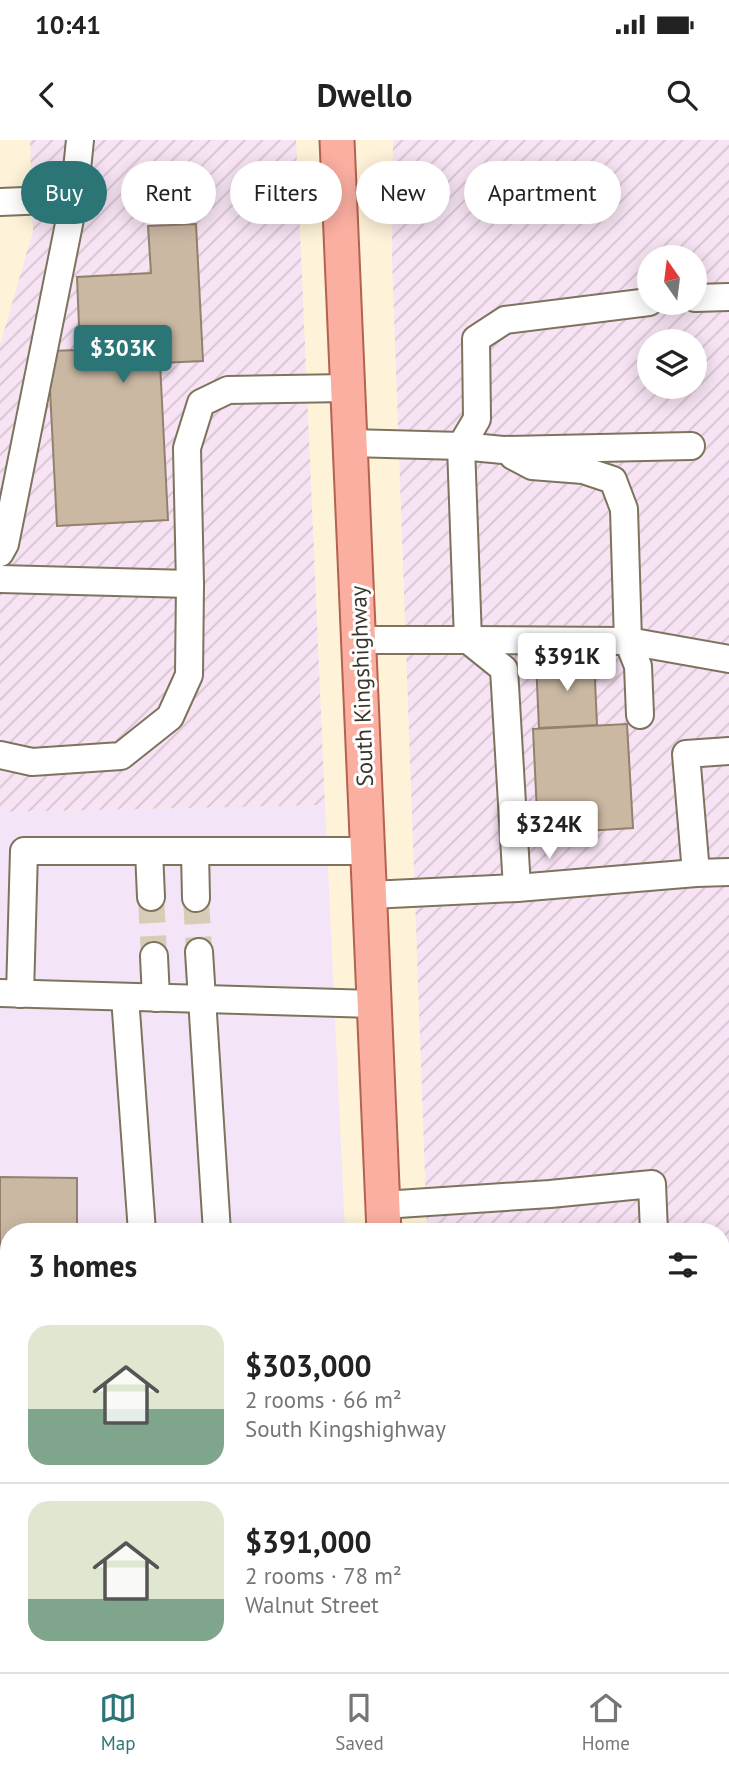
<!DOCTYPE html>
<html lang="en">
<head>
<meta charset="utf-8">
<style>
  :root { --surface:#fff; --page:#f6f6f6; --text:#222; --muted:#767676; --line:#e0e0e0; --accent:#2b7576 }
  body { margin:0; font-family:"PT Sans",sans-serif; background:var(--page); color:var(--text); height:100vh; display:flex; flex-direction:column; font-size:26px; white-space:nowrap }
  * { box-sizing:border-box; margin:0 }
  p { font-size:23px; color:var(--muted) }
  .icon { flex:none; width:38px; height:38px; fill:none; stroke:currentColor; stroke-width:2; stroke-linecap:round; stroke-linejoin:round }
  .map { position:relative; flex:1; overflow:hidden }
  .drawer { position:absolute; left:0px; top:1083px; width:730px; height:450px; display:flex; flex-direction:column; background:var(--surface); border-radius:28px 28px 0 0; box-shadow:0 4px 18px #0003 }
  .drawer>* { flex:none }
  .guide { position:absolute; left:21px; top:21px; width:688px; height:63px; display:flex; gap:14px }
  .needle { width:46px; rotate:346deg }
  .controls { position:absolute; left:637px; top:105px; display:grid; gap:14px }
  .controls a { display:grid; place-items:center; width:70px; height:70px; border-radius:50%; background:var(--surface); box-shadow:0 4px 18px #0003; font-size:35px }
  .price { position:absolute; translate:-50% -60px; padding:0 16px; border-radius:7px; background:#fff; color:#222; font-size:23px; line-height:46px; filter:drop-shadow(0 2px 4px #0008) }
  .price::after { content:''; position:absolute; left:50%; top:42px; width:21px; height:16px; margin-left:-10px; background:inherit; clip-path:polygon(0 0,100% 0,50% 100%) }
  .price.current { background:var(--accent); color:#fff }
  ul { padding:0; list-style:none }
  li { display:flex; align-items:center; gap:21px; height:175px; padding:0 28px }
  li+li { border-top:2px solid var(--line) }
  li span { display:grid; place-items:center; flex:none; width:196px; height:140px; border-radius:21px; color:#555 }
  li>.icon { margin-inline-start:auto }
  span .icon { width:84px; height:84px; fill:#fffc; stroke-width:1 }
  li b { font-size:30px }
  h2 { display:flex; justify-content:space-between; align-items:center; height:84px; padding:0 28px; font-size:30px }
  .chip { padding:0 24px; border-radius:32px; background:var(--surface); box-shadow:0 4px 18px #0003; font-size:24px; line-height:63px }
  .chip.current { background:var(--accent); color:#fff }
  .status { display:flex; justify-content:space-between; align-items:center; height:49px; padding:0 35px; background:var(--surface); direction:ltr }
  .status svg { height:19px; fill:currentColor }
  header { display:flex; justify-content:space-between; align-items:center; height:91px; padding:0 28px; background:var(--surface); font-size:32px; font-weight:800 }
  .menu { display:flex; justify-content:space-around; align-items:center; height:98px; border-top:2px solid var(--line); background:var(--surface); font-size:19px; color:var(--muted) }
  .menu a { display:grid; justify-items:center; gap:4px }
  .menu .current { color:var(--accent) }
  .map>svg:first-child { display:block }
  .commercial { fill:#f3e4f7 }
  .industrial { fill:url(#industrial-furrows); fill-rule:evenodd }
  .building { fill:#cbb8a3; stroke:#92816d; stroke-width:2 }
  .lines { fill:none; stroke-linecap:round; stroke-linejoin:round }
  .minor-tunnel { stroke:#d7cdb6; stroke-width:26; stroke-dasharray:26 13; stroke-linecap:butt }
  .minor-casing { stroke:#7d745d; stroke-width:30 }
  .major-casing { stroke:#b4624f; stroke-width:37 }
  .minor { stroke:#fff; stroke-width:26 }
  .major { stroke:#faafa1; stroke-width:33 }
  .labels { text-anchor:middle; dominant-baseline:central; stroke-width:6; stroke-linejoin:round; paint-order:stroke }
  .street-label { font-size:23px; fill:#3a362c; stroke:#fff }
</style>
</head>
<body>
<div class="status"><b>10:41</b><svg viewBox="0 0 49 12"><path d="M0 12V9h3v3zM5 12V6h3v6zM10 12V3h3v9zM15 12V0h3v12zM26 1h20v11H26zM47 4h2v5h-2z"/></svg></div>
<header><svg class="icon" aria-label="back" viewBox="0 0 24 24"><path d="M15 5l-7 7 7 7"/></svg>Dwello<svg class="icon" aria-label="search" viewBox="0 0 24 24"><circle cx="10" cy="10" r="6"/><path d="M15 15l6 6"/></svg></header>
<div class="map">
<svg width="729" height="1532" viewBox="0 0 729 1532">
  <defs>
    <pattern id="industrial-furrows" width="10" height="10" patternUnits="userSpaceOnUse" patternTransform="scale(1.75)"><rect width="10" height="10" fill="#f7e3f3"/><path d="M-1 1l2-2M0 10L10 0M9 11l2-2" fill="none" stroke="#d4c3d0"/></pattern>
  </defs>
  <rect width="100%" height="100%" fill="#fef3d9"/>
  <polygon class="commercial" points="325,665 345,1092 9,1092 9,1524 360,1524 360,1532 0,1532 0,672"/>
  <g class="industrial">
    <polygon points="30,0 296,0 325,665 0,672 0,205 33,91"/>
    <path d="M393,0h336v1532h-286v-8h278v-432h-294l-35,-973zM649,117h46v46h-46zM649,201h46v46h-46z"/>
  </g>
  <g class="building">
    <polygon points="196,84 203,221 160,223 168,380 57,386 48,211 80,210 77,137 151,133 148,86"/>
    <polygon points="594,518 597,585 539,588 536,522"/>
    <polygon points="627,584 633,688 538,694 533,589"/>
    <polygon points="0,1037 77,1038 77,1092 9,1092 9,1184 0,1184"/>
  </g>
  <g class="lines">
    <g class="minor-tunnel">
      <polyline points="151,757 154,816"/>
      <polyline points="196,758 199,812"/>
    </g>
    <g class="minor-casing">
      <g id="minor">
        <polyline points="0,62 74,59"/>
        <polyline points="695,158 729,157"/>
        <polyline points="350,303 461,306 477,279 476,199 505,180 649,162"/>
        <polyline points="513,316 532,326 583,330 613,340 624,369 628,501 638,526 640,575"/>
        <polyline points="0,413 5,404 74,59 80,0"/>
        <polyline points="0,439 190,444 187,308 201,263 228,250 348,248"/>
        <polyline points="359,500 468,500 461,306 503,310 691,306"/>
        <polyline points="468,500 504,529 517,748"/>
        <polyline points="468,500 628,501 729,519"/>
        <polyline points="0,615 32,622 121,616 170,577 189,535 190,444"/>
        <polyline points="149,711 151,757"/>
        <polyline points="195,712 196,758"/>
        <polyline points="696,733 686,614 729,611"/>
        <polyline points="370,755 517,748 696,733 729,732"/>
        <polyline points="199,812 217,1092"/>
        <polyline points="154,816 156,858"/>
        <polyline points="0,853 374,864"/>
        <polyline points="20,854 24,711 368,711"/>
        <polyline points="125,857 142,1092"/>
        <polyline points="383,1065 550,1054 652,1044 654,1092"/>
        <polyline points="0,1201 9,1200"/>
        <polyline points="0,1253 9,1253"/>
        <polyline points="0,1307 9,1306"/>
        <polyline points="721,1399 729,1400"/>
        <polyline points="0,1449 9,1448"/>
        <polyline points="233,1532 291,1524"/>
      </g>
    </g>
    <g class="major-casing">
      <g id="major">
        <polyline points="337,0 384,1092"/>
        <polyline points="402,1524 402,1532"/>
      </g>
    </g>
    <use href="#minor" class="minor"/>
    <use href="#major" class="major"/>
  </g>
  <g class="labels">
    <g class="street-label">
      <text transform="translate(361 546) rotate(-92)">South Kingshighway</text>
    </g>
  </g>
</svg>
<div class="controls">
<a><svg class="needle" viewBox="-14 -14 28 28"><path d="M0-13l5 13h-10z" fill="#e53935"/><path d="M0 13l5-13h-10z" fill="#767676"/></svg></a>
<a><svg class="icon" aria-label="layers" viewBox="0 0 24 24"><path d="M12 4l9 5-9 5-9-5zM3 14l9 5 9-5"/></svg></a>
</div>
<b class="price current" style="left:123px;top:245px">$303K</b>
<b class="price" style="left:567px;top:553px">$391K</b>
<b class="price" style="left:549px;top:721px">$324K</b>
<div class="guide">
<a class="chip current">Buy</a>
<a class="chip">Rent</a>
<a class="chip">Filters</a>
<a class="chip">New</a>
<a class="chip">Apartment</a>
</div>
<section class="drawer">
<h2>3 homes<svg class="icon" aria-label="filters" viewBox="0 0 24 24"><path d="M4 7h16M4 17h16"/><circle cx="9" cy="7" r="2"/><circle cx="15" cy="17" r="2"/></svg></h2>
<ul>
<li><span style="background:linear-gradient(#dfe7d0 60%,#7fa58c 0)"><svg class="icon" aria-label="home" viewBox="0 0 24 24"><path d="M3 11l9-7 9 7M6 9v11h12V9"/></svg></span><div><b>$303,000</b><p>2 rooms · 66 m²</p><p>South Kingshighway</p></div></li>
<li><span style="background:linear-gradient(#dfe7d0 70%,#7fa58c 0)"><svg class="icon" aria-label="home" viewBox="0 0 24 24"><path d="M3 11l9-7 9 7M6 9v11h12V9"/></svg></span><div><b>$391,000</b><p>2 rooms · 78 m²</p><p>Walnut Street</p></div></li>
</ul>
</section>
</div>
<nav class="menu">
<a class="current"><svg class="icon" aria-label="map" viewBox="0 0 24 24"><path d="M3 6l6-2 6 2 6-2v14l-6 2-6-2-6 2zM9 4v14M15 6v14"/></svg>Map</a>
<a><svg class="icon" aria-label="saved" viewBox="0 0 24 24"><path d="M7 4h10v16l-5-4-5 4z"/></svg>Saved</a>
<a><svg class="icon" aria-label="home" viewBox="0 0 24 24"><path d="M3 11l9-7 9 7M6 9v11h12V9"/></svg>Home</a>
</nav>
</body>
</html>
